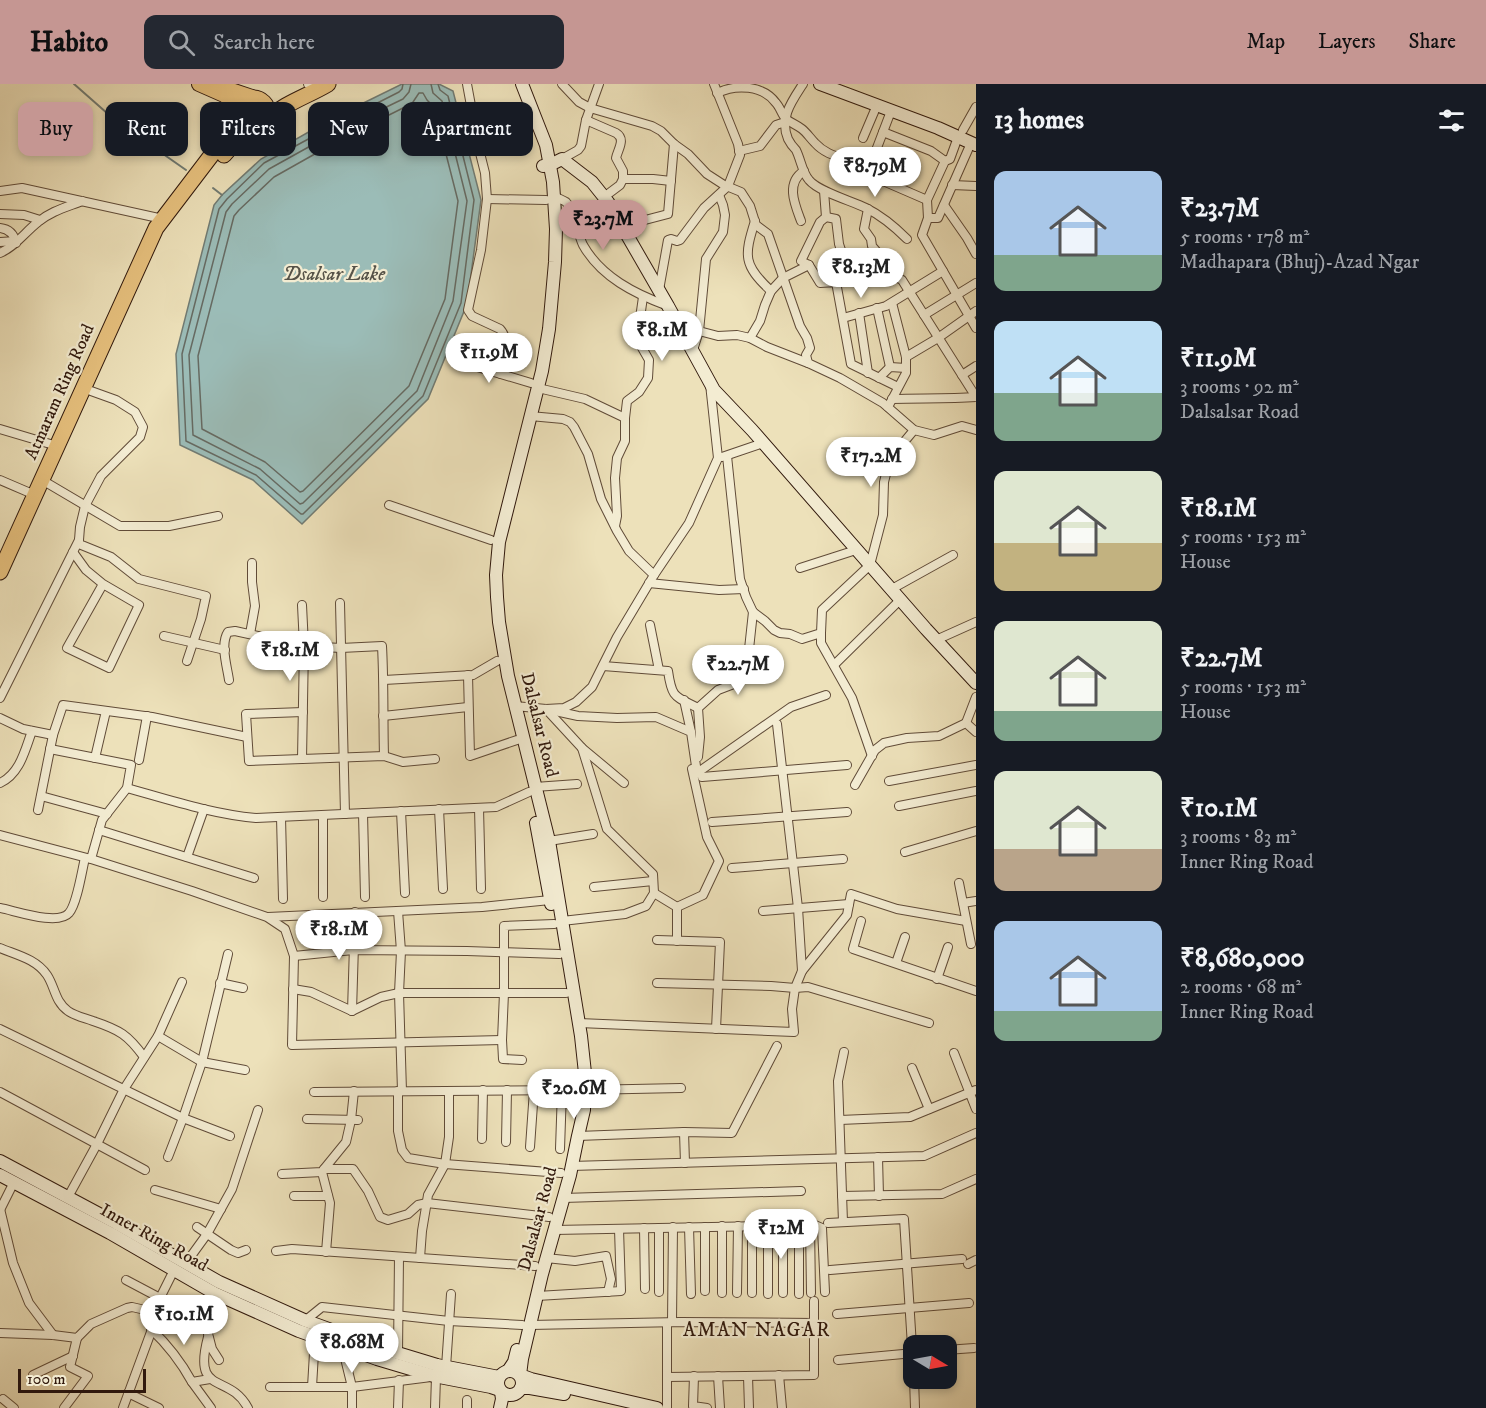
<!DOCTYPE html>
<html lang="en">
<head>
<meta charset="utf-8">
<style>
  :root { --surface:#171b24; --page:#242831; --text:#f1f3f6; --muted:#9ea1a6; --accent:#c59692 }
  body { margin:0; font-family:"IM FELL DW Pica",serif; background:var(--page); color:var(--text); height:100vh; display:flex; flex-direction:column; font-size:22px; white-space:nowrap }
  * { box-sizing:border-box; margin:0 }
  p { font-size:20px; color:var(--muted) }
  .icon { flex:none; width:33px; height:33px; fill:none; stroke:currentColor; stroke-width:2; stroke-linecap:round; stroke-linejoin:round }
  .map { position:relative; flex:1; overflow:hidden }
  .side { display:flex; flex-direction:column; background:var(--surface); width:510px }
  .side>* { flex:none }
  .banner { position:absolute; left:18px; top:18px; width:570px; height:54px; display:flex; gap:12px }
  .needle { width:39px; rotate:100deg }
  .controls { position:absolute; left:903px; top:1251px; display:grid; gap:12px }
  .controls a { display:grid; place-items:center; width:54px; height:54px; border-radius:12px; background:var(--surface); box-shadow:0 3px 9px #0003; font-size:30px }
  .scale { position:absolute; left:18px; bottom:15px; width:128px; box-sizing:border-box; padding-left:6px; border:3px solid #31190d; border-top:0; font-size:16px; line-height:21px; white-space:nowrap; color:#31190d; -webkit-text-stroke:4px #f3ecd2; paint-order:stroke }
  .price { position:absolute; translate:-50% -51px; padding:0 14px; border-radius:21px; background:#fff; color:#222; font-size:20px; line-height:39px; filter:drop-shadow(0 2px 3px #0008) }
  .price::after { content:''; position:absolute; left:50%; top:36px; width:18px; height:14px; margin-left:-9px; background:inherit; clip-path:polygon(0 0,100% 0,50% 100%) }
  .price.on { background:var(--accent); color:#111 }
  ul { padding:0; list-style:none }
  li { display:flex; align-items:center; gap:18px; height:150px; padding:0 18px }
  li span { display:grid; place-items:center; flex:none; width:168px; height:120px; border-radius:12px; color:#555 }
  li>.icon { margin-inline-start:auto }
  span .icon { width:72px; height:72px; fill:#fffc; stroke-width:1 }
  li b { font-size:26px }
  h2 { display:flex; justify-content:space-between; align-items:center; height:72px; padding:0 18px; font-size:26px }
  .tag { padding:0 21px; border-radius:12px; background:var(--surface); box-shadow:0 3px 9px #0003; font-size:21px; line-height:54px }
  .tag.on { background:var(--accent); color:#111 }
  header { display:flex; align-items:center; gap:36px; box-sizing:border-box; height:84px; padding:0 30px; background:var(--accent); color:#111 }
  header strong { font-size:28px }
  nav { display:flex; gap:33px; margin-inline-start:auto; font-size:21px }
  .search { width:420px; height:54px; background:var(--page); display:flex; align-items:center; gap:15px; box-sizing:border-box; padding:0 21px; border-radius:12px; color:var(--muted); font-size:22px }
  main { display:flex; flex:1; min-height:0 }
  .map>svg:first-child { display:block }
  .water { fill:#9bbcb7; stroke:#717b73; stroke-width:1.5 }
  .lines { fill:none; stroke-linecap:round; stroke-linejoin:round }
  .shore { stroke:#666a62; stroke-width:1.5 }
  .stream { stroke:#717b73; stroke-width:2 }
  .street-casing { stroke:#604b38; stroke-width:10 }
  .secondary-casing { stroke:#31190d; stroke-width:14 }
  .primary-casing { stroke:#31190d; stroke-width:16 }
  .highway-casing { stroke:#31190d; stroke-width:17 }
  .street { stroke:#f3ecd2; stroke-width:8 }
  .secondary { stroke:#f3ecd2; stroke-width:12 }
  .primary { stroke:#e6c07d; stroke-width:14 }
  .highway { stroke:#e6c07d; stroke-width:15 }
  .labels { text-anchor:middle; dominant-baseline:central; stroke-width:4.5; stroke-linejoin:round; paint-order:stroke }
  .street-label { font-size:18px; fill:#31190d; stroke:#f3ecd2 }
  .water-label { font-size:20px; font-style:italic; fill:#565248; stroke:#f3ecd2 }
  .neighbourhood-label { font-size:20px; letter-spacing:1.5px; fill:#31190d; stroke:#f3ecd2 }
</style>
</head>
<body>
<header>
<strong>Habito</strong>
<div class="search"><svg class="icon" aria-label="search" viewBox="0 0 24 24"><circle cx="10" cy="10" r="6"/><path d="M15 15l6 6"/></svg>Search here</div>
<nav><a>Map</a><a>Layers</a><a>Share</a></nav>
</header>
<main>
<div class="map">
<svg width="976" height="1324" viewBox="0 0 976 1324">
  <rect width="100%" height="100%" fill="#ede1ba"/>
  <filter id="stains"><feTurbulence type="fractalNoise" baseFrequency=".00333" numOctaves="4"/><feColorMatrix values="0 0 0 0 .2 0 0 0 0 .09 0 0 0 0 .02 0 0 0 .5 -.17"/></filter>
  <radialGradient id="worn" r=".72"><stop offset=".6" stop-color="#630" stop-opacity="0"/><stop offset="1" stop-color="#630" stop-opacity=".3"/></radialGradient>
  <polygon class="water" points="402,0 439,0 453,7 481,116 467,220 428,315 302,440 253,396 180,361 176,270 214,121 222,111 261,75 335,33"/>
  <g class="lines">
    <g class="shore">
      <polyline points="403,0 402,5 399,8 338,39 264,79 227,115 219,125 182,270 186,357 256,391 301,430 303,430 423,312 461,219 474,116 448,12 440,6 438,0"/>
      <polyline points="411,0 409,8 403,15 341,45 269,85 232,120 226,128 189,271 193,351 260,385 300,420 303,419 417,307 453,217 467,117 442,17 433,9 431,0"/>
      <polygon points="419,9 423,9 427,16 434,23 458,117 445,215 409,302 303,407 300,408 265,378 202,345 198,272 234,132 239,126 274,93 345,53 407,22 413,18"/>
    </g>
    <g class="stream">
      <polyline points="74,0 116,37 186,86"/>
      <polyline points="213,104 222,111"/>
    </g>
    <g class="street-casing">
      <g id="street">
        <polyline points="308,0 309,0"/>
        <path d="M467,0l12,65 6,24 2,26 -6,51 -13,60 4,6 28,13c11,12 4,30 1,45"/>
        <polyline points="562,0 579,18 590,24 652,42 661,47 674,60 688,70 707,90 724,101 741,108 750,122 756,141 768,150 800,242 807,254 810,264 806,271 808,279 840,294 883,319 914,346 934,351 962,342 976,346"/>
        <path d="M803,0c-11,17 -24,34 -15,55 2,4 5,8 8,11 5,10 6,22 13,30 10,12 43,21 57,28 16,8 29,19 41,31"/>
        <path d="M717,9c19,-9 46,-8 59,10 4,4 6,12 10,16 5,4 11,6 16,10 5,4 8,9 13,14 9,10 20,13 32,17"/>
        <polyline points="891,27 867,90 927,116"/>
        <path d="M586,36l30,13c10,6 2,16 0,25l7,13v8l-3,6 -16,12"/>
        <polyline points="963,46 976,23"/>
        <polyline points="883,48 931,67 945,77"/>
        <polyline points="863,54 877,21"/>
        <polyline points="971,59 938,134 928,134 922,151 976,244"/>
        <polyline points="739,67 760,62 776,41 785,38"/>
        <polyline points="562,75 578,66 581,62 586,36 599,0"/>
        <polyline points="623,95 653,95 671,97"/>
        <polyline points="952,101 976,102"/>
        <polyline points="0,107 22,104 163,135"/>
        <polyline points="824,107 826,133 820,138 801,177 809,181 820,199 836,198 851,280 898,303"/>
        <path d="M554,112c3,2 9,4 12,6 10,11 11,31 17,43 18,32 52,49 85,61"/>
        <polyline points="487,115 546,116"/>
        <polyline points="944,121 967,154 976,170"/>
        <polyline points="868,125 864,145 871,155 872,162 878,169 881,178 880,184"/>
        <polyline points="0,130 24,131 40,136"/>
        <polyline points="826,133 836,135 839,160 843,172 856,198 880,184"/>
        <polyline points="928,134 927,116 945,77 950,75 958,53"/>
        <path d="M755,137c-11,35 -12,44 16,70"/>
        <path d="M801,137c-6,-16 -16,-38 3,-50"/>
        <polyline points="622,142 668,130 674,60"/>
        <path d="M0,144c9,1 14,6 16,15"/>
        <polyline points="0,158 16,157"/>
        <path d="M0,169c16,-7 25,-21 38,-31 13,-11 29,-15 44,-21"/>
        <polyline points="880,184 902,196 976,313"/>
        <polyline points="659,206 668,156 671,155 677,157 680,156 704,124 728,102 740,71 738,60 714,0"/>
        <polyline points="877,224 890,283"/>
        <polyline points="859,229 868,289"/>
        <polyline points="924,231 976,199"/>
        <polyline points="843,234 886,222 943,187"/>
        <polyline points="699,247 718,252 737,251 750,254 767,263 808,279"/>
        <polyline points="750,254 760,237 765,221 771,207 783,194 809,181"/>
        <polyline points="693,266 699,247 706,175 723,148 725,131 723,121 719,111"/>
        <polyline points="906,273 938,254 976,227"/>
        <polyline points="454,276 531,299"/>
        <polyline points="962,291 976,282"/>
        <polyline points="879,294 890,283 906,284"/>
        <polyline points="538,304 585,315 625,334 625,357 617,374 615,394 617,432 615,442"/>
        <path d="M892,315c28,-1 56,0 84,-2"/>
        <polyline points="888,323 906,289 906,273 892,219"/>
        <polyline points="530,332 563,335 570,338 574,343 588,370 601,415 617,447 629,467 654,491"/>
        <polyline points="625,334 627,317 639,308 648,294 649,276 637,255 643,213"/>
        <polyline points="0,345 57,362"/>
        <polyline points="727,372 740,495 746,513 753,528 765,537 774,546 780,549 790,550 802,555 821,549 822,526 870,481 883,431 884,398 888,382 894,370 914,346"/>
        <polyline points="722,373 763,359"/>
        <polyline points="0,396 35,411"/>
        <polyline points="42,396 120,442 169,442 218,432"/>
        <polyline points="389,421 491,456"/>
        <polyline points="79,456 79,460 111,473 139,495 206,512 201,535 187,577"/>
        <polyline points="73,468 86,486 103,500 67,564 109,584 139,521 103,500"/>
        <polyline points="800,484 856,466"/>
        <polyline points="649,499 719,506 744,505"/>
        <polyline points="890,506 953,471"/>
        <polyline points="340,519 345,730"/>
        <polyline points="302,521 304,562 302,675"/>
        <polyline points="650,541 659,586"/>
        <polyline points="821,549 821,559 852,614 872,672"/>
        <polyline points="250,550 255,522 252,498 252,479"/>
        <polyline points="164,552 225,566"/>
        <polyline points="936,556 976,538"/>
        <polyline points="834,581 900,516"/>
        <path d="M603,582l65,5c4,28 7,25 30,37"/>
        <polyline points="468,591 470,672 517,656"/>
        <path d="M229,596c-2,-14 -9,-36 -1,-48l7,-1 69,15 37,2 41,-2c2,37 1,73 2,110"/>
        <polyline points="384,596 473,591 497,577"/>
        <polyline points="0,614 79,456 80,443 85,422 101,392 140,353 143,343 135,328 116,316 91,307"/>
        <polyline points="684,616 691,648"/>
        <polyline points="515,622 546,625 578,632 617,634 656,633 691,648 697,689"/>
        <polyline points="546,625 564,624 576,618 592,603 617,553 654,491 689,439 718,374 710,300"/>
        <polyline points="546,625 582,664 624,699"/>
        <polyline points="303,628 246,630 249,677 384,672 403,678 435,675"/>
        <polyline points="383,632 468,623"/>
        <polyline points="0,634 23,645 53,651"/>
        <polyline points="966,639 976,613"/>
        <polyline points="50,665 131,681 127,704 102,736 91,775"/>
        <polyline points="698,673 700,653 698,624 718,606 739,598 749,565 753,528"/>
        <polyline points="95,674 106,627"/>
        <polyline points="139,676 147,632"/>
        <polyline points="702,693 847,681"/>
        <polyline points="889,697 976,681"/>
        <path d="M0,699c20,-9 25,-33 32,-52"/>
        <polyline points="855,701 875,666 884,659 907,654 939,652 966,639 976,648"/>
        <polyline points="535,703 577,700"/>
        <path d="M127,704c43,12 85,26 129,30l240,-11 33,-15"/>
        <polyline points="41,712 107,730"/>
        <polyline points="899,722 976,707"/>
        <polyline points="479,724 481,805"/>
        <polyline points="439,725 443,805"/>
        <polyline points="38,726 53,651 63,621 152,633 247,653"/>
        <polyline points="401,727 405,809"/>
        <polyline points="363,729 365,813"/>
        <polyline points="281,733 283,815"/>
        <polyline points="712,738 847,728"/>
        <polyline points="99,746 254,794"/>
        <polyline points="0,751 91,775 192,807 267,833 285,845 294,872 292,961 502,956"/>
        <polyline points="549,757 593,750"/>
        <polyline points="905,768 976,747"/>
        <polyline points="187,773 204,725"/>
        <polyline points="732,784 843,775"/>
        <polyline points="959,799 971,860"/>
        <polyline points="594,803 653,797"/>
        <polyline points="654,809 677,823"/>
        <polyline points="323,813 323,731"/>
        <polyline points="963,819 976,817"/>
        <path d="M0,824c16,3 58,18 69,5 8,-9 13,-43 16,-55"/>
        <polyline points="398,827 401,867 399,909 402,1007"/>
        <polyline points="763,827 849,820"/>
        <polyline points="268,833 482,823 550,816"/>
        <polyline points="562,837 625,830 646,822 654,809 653,790 607,745 582,664"/>
        <polyline points="861,837 853,865 976,907"/>
        <polyline points="657,856 720,858 716,945"/>
        <polyline points="677,857 677,823 703,811 719,777 707,753 692,685 697,689 791,623 826,611"/>
        <path d="M0,864c17,7 36,11 47,27 8,12 8,27 21,36 7,5 17,7 25,10 27,9 35,14 51,36"/>
        <polyline points="294,872 353,866 467,867 559,870"/>
        <polyline points="896,879 905,853"/>
        <polyline points="802,887 847,831 851,810 897,825 966,837"/>
        <polyline points="937,895 948,863"/>
        <polyline points="220,899 243,904"/>
        <polyline points="657,899 771,902 795,904 808,903 929,939"/>
        <polyline points="293,905 311,908 352,927 381,913 399,909 566,909"/>
        <polyline points="352,927 355,828"/>
        <polyline points="579,939 794,948 792,925 795,904 802,887 798,824 777,640"/>
        <polyline points="0,945 183,1034 230,1052"/>
        <polyline points="158,952 202,978 245,986"/>
        <polyline points="954,969 976,1025"/>
        <polyline points="522,976 503,975 502,956 504,909 504,842 554,840"/>
        <polyline points="912,984 929,1025"/>
        <polyline points="584,1006 681,1004"/>
        <polyline points="398,1007 398,1047 402,1066 408,1074 445,1080 561,1089"/>
        <polyline points="0,1008 145,1086"/>
        <polyline points="314,1008 576,1006"/>
        <polyline points="307,1035 358,1036"/>
        <polyline points="840,1036 910,1033 976,1006"/>
        <polyline points="684,1048 685,1079"/>
        <polyline points="578,1052 684,1048 732,1049 777,962"/>
        <polyline points="482,1055 483,1006"/>
        <polyline points="506,1058 507,1006"/>
        <polyline points="530,1063 534,1006"/>
        <polyline points="560,1065 562,1006"/>
        <polyline points="168,1073 183,1034 202,978 228,870"/>
        <polyline points="878,1073 879,1112"/>
        <polyline points="571,1082 924,1072 976,1049"/>
        <polyline points="324,1085 346,1058 351,1036 354,1007"/>
        <polyline points="322,1088 330,1119 326,1168"/>
        <polyline points="282,1090 322,1088 324,1085 353,1085 368,1107 380,1133 388,1136 408,1130 418,1121 427,1119 549,1133"/>
        <polyline points="155,1106 221,1125"/>
        <polyline points="294,1112 328,1112"/>
        <polyline points="842,1112 942,1110 976,1095"/>
        <polyline points="68,1113 97,1060 124,1005 158,952 182,898"/>
        <polyline points="563,1114 801,1107"/>
        <polyline points="0,1125 13,1179 29,1219 53,1251"/>
        <polyline points="0,1126 14,1098"/>
        <polyline points="843,1138 838,997 844,968"/>
        <polyline points="828,1139 904,1135 914,1294"/>
        <polyline points="783,1141 783,1209"/>
        <polyline points="799,1141 799,1210"/>
        <polyline points="810,1141 811,1209"/>
        <polyline points="722,1142 722,1209"/>
        <polyline points="752,1142 752,1209"/>
        <polyline points="197,1143 231,1166 238,1169 246,1166"/>
        <polyline points="689,1143 691,1210"/>
        <polyline points="705,1143 705,1207"/>
        <polyline points="644,1144 645,1205"/>
        <polyline points="659,1144 659,1208"/>
        <polyline points="554,1146 815,1141 822,1144 825,1208"/>
        <polyline points="276,1167 292,1165 535,1182"/>
        <polyline points="420,1174 422,1147 428,1111 445,1080 449,1053 449,1007"/>
        <polyline points="546,1174 575,1177 606,1172 611,1195 608,1208"/>
        <polyline points="186,1179 207,1150 232,1105 258,1026"/>
        <polyline points="968,1180 976,1176"/>
        <polyline points="830,1186 962,1175"/>
        <polyline points="126,1196 160,1214"/>
        <polyline points="737,1209 738,1142"/>
        <polyline points="768,1210 768,1141"/>
        <polyline points="537,1212 621,1207 619,1145"/>
        <polyline points="837,1230 969,1219"/>
        <polyline points="306,1236 322,1223 449,1237 522,1241"/>
        <polyline points="672,1238 673,1143"/>
        <polyline points="667,1239 667,1324"/>
        <polyline points="530,1241 680,1238 815,1239"/>
        <path d="M151,1245c17,16 30,33 41,53l18,-3"/>
        <polyline points="0,1249 53,1251 77,1254 91,1240 127,1224 132,1223 158,1229 184,1230 205,1238 212,1265 219,1276"/>
        <path d="M208,1253c-16,60 21,35 40,71"/>
        <polyline points="342,1262 352,1303 352,1324"/>
        <polyline points="946,1266 974,1264"/>
        <polyline points="398,1269 399,1173"/>
        <polyline points="838,1276 914,1269"/>
        <polyline points="446,1283 451,1210"/>
        <polyline points="33,1291 73,1272"/>
        <polyline points="779,1291 782,1324"/>
        <polyline points="694,1292 693,1322 707,1324"/>
        <polyline points="718,1292 720,1324"/>
        <polyline points="748,1292 749,1324"/>
        <polyline points="667,1293 814,1291 814,1217"/>
        <polyline points="914,1294 915,1324"/>
        <polyline points="192,1298 211,1324"/>
        <polyline points="270,1303 352,1303 431,1293"/>
        <polyline points="312,1303 315,1252"/>
        <polyline points="128,1309 159,1324"/>
        <polyline points="3,1315 14,1324"/>
        <polyline points="64,1324 88,1292 70,1283 77,1254"/>
        <polyline points="123,1324 158,1229 160,1214 174,1186"/>
        <polyline points="398,1324 399,1296"/>
        <polyline points="435,1324 436,1293"/>
        <polyline points="467,1324 467,1316"/>
      </g>
    </g>
    <g class="secondary-casing">
      <g id="secondary">
        <polyline points="522,0 546,61 553,98 556,145 555,178 549,245 542,287 499,458 496,491 497,513 499,538 508,592 549,757 581,952 585,989 584,1026 578,1052 570,1091 542,1190 522,1275 520,1291 531,1295 657,1324"/>
        <polyline points="820,0 938,44 976,61"/>
        <polyline points="543,82 550,81 562,75 592,98 608,118 668,222 714,306 752,346 926,545 976,599"/>
        <polyline points="536,739 551,820"/>
        <polyline points="0,1077 116,1139 219,1198 304,1236 381,1264 437,1281 499,1293"/>
        <polyline points="0,1091 110,1149 214,1209 299,1247 377,1275 434,1292 491,1303 500,1306"/>
        <circle cx="510" cy="1299" r="12"/>
        <polyline points="508,1287 514,1278 517,1266"/>
        <polyline points="521,1304 530,1304 564,1310"/>
        <polyline points="500,1324 502,1315 501,1308"/>
      </g>
    </g>
    <g class="primary-casing">
      <g id="primary">
        <polyline points="199,0 224,11 239,22"/>
        <polyline points="219,2 252,13"/>
      </g>
    </g>
    <g class="highway-casing">
      <g id="highway">
        <circle cx="253" cy="29" r="15"/>
        <path d="M267,35c18,-16 41,-23 61,-35"/>
        <polyline points="224,71 245,47 253,44"/>
        <polyline points="0,488 156,144 239,35"/>
      </g>
    </g>
    <use href="#street" class="street"/>
    <use href="#secondary" class="secondary"/>
    <use href="#primary" class="primary"/>
    <use href="#highway" class="highway"/>
  </g>
  <g class="labels">
    <g class="street-label">
      <text transform="translate(60 308) rotate(-66)">Atmaram Ring Road</text>
      <text transform="translate(539 641) rotate(76)">Dalsalsar Road</text>
      <text transform="translate(538 1135) rotate(-75)">Dalsalsar Road</text>
      <text transform="translate(154 1154) rotate(29)">Inner Ring Road</text>
    </g>
    <g class="water-label">
      <text x="334" y="190">Dsalsar Lake</text>
    </g>
    <g class="neighbourhood-label">
      <text x="757" y="1246">AMAN NAGAR</text>
    </g>
  </g>
  <rect width="100%" height="100%" filter="url(#stains)"/>
  <rect width="100%" height="100%" fill="url(#worn)"/>
</svg>
<div class="controls">
<a><svg class="needle" viewBox="-14 -14 28 28"><path d="M0-13l5 13h-10z" fill="#e53935"/><path d="M0 13l5-13h-10z" fill="#9ea1a6"/></svg></a>
</div>
<div class="scale">100 m</div>
<b class="price" style="left:875px;top:114px">₹8.79M</b>
<b class="price on" style="left:603px;top:167px">₹23.7M</b>
<b class="price" style="left:861px;top:215px">₹8.13M</b>
<b class="price" style="left:662px;top:278px">₹8.1M</b>
<b class="price" style="left:489px;top:300px">₹11.9M</b>
<b class="price" style="left:871px;top:404px">₹17.2M</b>
<b class="price" style="left:290px;top:598px">₹18.1M</b>
<b class="price" style="left:738px;top:612px">₹22.7M</b>
<b class="price" style="left:339px;top:877px">₹18.1M</b>
<b class="price" style="left:574px;top:1036px">₹20.6M</b>
<b class="price" style="left:781px;top:1176px">₹12M</b>
<b class="price" style="left:184px;top:1262px">₹10.1M</b>
<b class="price" style="left:352px;top:1290px">₹8.68M</b>
<div class="banner">
<a class="tag on">Buy</a>
<a class="tag">Rent</a>
<a class="tag">Filters</a>
<a class="tag">New</a>
<a class="tag">Apartment</a>
</div>
</div>
<section class="side">
<h2>13 homes<svg class="icon" aria-label="filters" viewBox="0 0 24 24"><path d="M4 7h16M4 17h16"/><circle cx="9" cy="7" r="2"/><circle cx="15" cy="17" r="2"/></svg></h2>
<ul>
<li><span style="background:linear-gradient(#a9c7e8 70%,#7fa58c 0)"><svg class="icon" aria-label="home" viewBox="0 0 24 24"><path d="M3 11l9-7 9 7M6 9v11h12V9"/></svg></span><div><b>₹23.7M</b><p>5 rooms · 178 m²</p><p>Madhapara (Bhuj)-Azad Ngar</p></div></li>
<li><span style="background:linear-gradient(#bfe0f5 60%,#7fa58c 0)"><svg class="icon" aria-label="home" viewBox="0 0 24 24"><path d="M3 11l9-7 9 7M6 9v11h12V9"/></svg></span><div><b>₹11.9M</b><p>3 rooms · 92 m²</p><p>Dalsalsar Road</p></div></li>
<li><span style="background:linear-gradient(#dfe7d0 60%,#c2b280 0)"><svg class="icon" aria-label="home" viewBox="0 0 24 24"><path d="M3 11l9-7 9 7M6 9v11h12V9"/></svg></span><div><b>₹18.1M</b><p>5 rooms · 153 m²</p><p>House</p></div></li>
<li><span style="background:linear-gradient(#dfe7d0 75%,#7fa58c 0)"><svg class="icon" aria-label="home" viewBox="0 0 24 24"><path d="M3 11l9-7 9 7M6 9v11h12V9"/></svg></span><div><b>₹22.7M</b><p>5 rooms · 153 m²</p><p>House</p></div></li>
<li><span style="background:linear-gradient(#dfe7d0 65%,#b9a48a 0)"><svg class="icon" aria-label="home" viewBox="0 0 24 24"><path d="M3 11l9-7 9 7M6 9v11h12V9"/></svg></span><div><b>₹10.1M</b><p>3 rooms · 83 m²</p><p>Inner Ring Road</p></div></li>
<li><span style="background:linear-gradient(#a9c7e8 75%,#7fa58c 0)"><svg class="icon" aria-label="home" viewBox="0 0 24 24"><path d="M3 11l9-7 9 7M6 9v11h12V9"/></svg></span><div><b>₹8,680,000</b><p>2 rooms · 68 m²</p><p>Inner Ring Road</p></div></li>
</ul>
</section>
</main>
</body>
</html>
